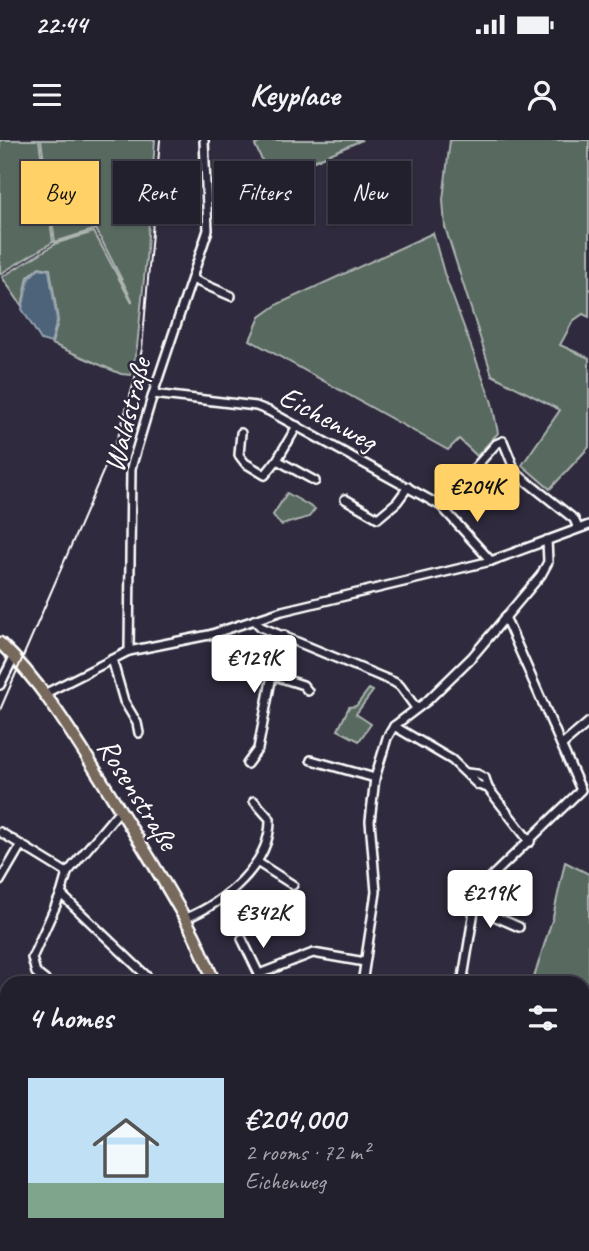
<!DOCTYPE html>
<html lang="en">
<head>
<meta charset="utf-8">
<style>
  :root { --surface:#23202e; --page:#2f2d3a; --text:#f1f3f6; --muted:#a3a3aa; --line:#403e4a; --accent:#ffd166 }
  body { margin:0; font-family:Caveat,sans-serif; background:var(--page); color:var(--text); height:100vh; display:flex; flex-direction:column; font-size:26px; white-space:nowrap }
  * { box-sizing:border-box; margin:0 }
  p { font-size:23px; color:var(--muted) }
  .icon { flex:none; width:38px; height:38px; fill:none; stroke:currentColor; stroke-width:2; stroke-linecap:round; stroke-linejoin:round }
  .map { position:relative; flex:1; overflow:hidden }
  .sheet { position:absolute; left:0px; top:836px; width:590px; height:275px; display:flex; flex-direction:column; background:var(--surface); border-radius:21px 21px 0 0; box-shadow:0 2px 5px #0004,0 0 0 2px var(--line) }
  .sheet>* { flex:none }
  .top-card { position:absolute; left:21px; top:21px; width:548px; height:63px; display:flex; gap:14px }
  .price { position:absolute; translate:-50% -60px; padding:0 16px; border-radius:7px; background:#fff; color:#222; font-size:23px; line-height:46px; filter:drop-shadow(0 2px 4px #0008) }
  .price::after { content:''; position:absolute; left:50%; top:42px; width:21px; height:16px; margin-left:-10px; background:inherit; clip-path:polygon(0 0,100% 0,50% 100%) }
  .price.on { background:var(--accent); color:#111 }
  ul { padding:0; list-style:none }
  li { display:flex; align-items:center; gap:21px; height:175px; padding:0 28px }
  li span { display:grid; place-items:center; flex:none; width:196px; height:140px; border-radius:0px; color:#555 }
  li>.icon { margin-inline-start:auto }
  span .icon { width:84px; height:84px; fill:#fffc; stroke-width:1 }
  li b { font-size:30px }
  h2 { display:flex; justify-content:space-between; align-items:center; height:84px; padding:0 28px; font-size:30px }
  .tag { padding:0 24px; border-radius:0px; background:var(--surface); box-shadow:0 2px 5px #0004,0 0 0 2px var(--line); font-size:24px; line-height:63px }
  .tag.on { background:var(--accent); color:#111 }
  .status { display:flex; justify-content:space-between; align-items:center; height:49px; padding:0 35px; background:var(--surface); direction:ltr }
  .status svg { height:19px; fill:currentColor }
  header { display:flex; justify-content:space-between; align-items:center; height:91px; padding:0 28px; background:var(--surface); font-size:32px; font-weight:700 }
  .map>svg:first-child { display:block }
  .green { fill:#586961; stroke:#acb4b0; stroke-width:2 }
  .water { fill:#4e6479; stroke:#95a2af; stroke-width:2 }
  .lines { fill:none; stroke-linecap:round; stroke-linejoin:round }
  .minor-casing { stroke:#fff; stroke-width:12 }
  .major-casing { stroke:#fff; stroke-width:15 }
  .minor { stroke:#2f2a3d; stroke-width:7 }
  .major { stroke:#77695c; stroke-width:10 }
  .rail { stroke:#fff; stroke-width:2 }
  .labels { text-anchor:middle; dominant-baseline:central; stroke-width:5; stroke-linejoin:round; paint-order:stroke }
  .street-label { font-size:30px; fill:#fff; stroke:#2f2a3d }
</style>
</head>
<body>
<div class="status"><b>22:44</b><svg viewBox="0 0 49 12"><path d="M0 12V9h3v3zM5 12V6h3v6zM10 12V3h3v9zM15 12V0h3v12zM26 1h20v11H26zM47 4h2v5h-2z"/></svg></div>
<header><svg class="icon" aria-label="menu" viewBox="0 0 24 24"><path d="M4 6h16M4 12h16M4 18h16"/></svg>Keyplace<svg class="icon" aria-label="person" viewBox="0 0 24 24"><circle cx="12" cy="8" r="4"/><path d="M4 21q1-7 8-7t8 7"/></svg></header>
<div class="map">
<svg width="589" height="1111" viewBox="0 0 589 1111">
  <rect width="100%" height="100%" fill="#2f2a3d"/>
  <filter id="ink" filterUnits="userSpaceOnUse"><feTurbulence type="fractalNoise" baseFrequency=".0143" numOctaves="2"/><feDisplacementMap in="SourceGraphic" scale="14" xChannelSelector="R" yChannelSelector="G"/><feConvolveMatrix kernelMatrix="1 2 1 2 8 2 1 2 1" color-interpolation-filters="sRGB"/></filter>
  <g filter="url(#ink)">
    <g class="green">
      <polygon points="0,0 39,0 53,102 0,134"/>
      <polygon points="41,0 155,0 147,109 137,207 131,235 121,234 52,204 58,181 50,129 39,127 28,137 22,166 2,137 57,103 94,92 132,163 132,160 96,89 55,102"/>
      <polygon points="265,0 362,0 271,40 255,5"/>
      <polygon points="450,0 589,0 589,177 583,174 573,181 560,205 589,218 589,307 550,349 522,325 560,270 492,235 445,87 443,60"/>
      <polygon points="433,93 444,133 492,263 498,293 477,316 459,299 448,310 250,200 260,177 278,164"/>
      <polygon points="287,353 315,369 309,377 281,385 273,375"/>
      <polygon points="369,549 373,551 356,574 371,584 359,601 338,590 349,567 356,566"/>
      <polygon points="565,722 589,734 589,969 583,978 583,844 532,843 553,777"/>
      <polygon points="0,936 7,945 7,1041 0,1042"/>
      <polygon points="0,1052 7,1052 7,1104 24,1104 23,1111 0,1111"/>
      <polygon points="201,1104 281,1104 279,1111 199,1111"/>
    </g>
    <polygon class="water" points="39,128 49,130 57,180 51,203 41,200 22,169 29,138"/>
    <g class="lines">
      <g class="minor-casing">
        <g id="minor">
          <polyline points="192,139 231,156"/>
          <polyline points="153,254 256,266 269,271 441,366 491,421"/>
          <polyline points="241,293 239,315 245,323 265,335 277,320 297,286"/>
          <polyline points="277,320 315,341"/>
          <polyline points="345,359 378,378 397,362 408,347"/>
          <polyline points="441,366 496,304 503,301 516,333 574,379 578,388"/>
          <polyline points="254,480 261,487 394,542 400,546 416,568"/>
          <polyline points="129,511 131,328 153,254 208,90 204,0"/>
          <polyline points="112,519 124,561 137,583 139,593"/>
          <polyline points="272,535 303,545 308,551"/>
          <polyline points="0,545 14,517"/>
          <polyline points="44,554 129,511 209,495 282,471 491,421 589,385"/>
          <polyline points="394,586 452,620 478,645 488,648 530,702"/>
          <polyline points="562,605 589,582"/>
          <polyline points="311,620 375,638"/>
          <polyline points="247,624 258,609 272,535 284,495"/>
          <polyline points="467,633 477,634 485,638 488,648"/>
          <polyline points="0,692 67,733"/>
          <polyline points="257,722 293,745"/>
          <polyline points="0,741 21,705"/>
          <polyline points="61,754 155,844"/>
          <polyline points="479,760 486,765 494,776 519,787"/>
          <path d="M184,779c40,-16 87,-55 86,-100l-16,-18"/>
          <polyline points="242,799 259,834"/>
          <polyline points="50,844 36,833 32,818 61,754 67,733 120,670"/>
          <polyline points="263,844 259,834 313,813 365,822"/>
          <polyline points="362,844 376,752 370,681 375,638 387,598 394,586 427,561 472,517 541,435 548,422 547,400"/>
          <polyline points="462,844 474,771 490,738 581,650 505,477"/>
          <polyline points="583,1015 589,1014"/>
          <polyline points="0,1047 7,1046"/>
          <polyline points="505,1111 507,1104"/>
        </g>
      </g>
      <g class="major-casing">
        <g id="major">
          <path d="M0,503c42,40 73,92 104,141 31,50 62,99 90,151 8,16 14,32 21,49"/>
          <polyline points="417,1104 425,1111"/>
        </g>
      </g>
      <use href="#minor" class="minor"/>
      <use href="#major" class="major"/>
      <polyline class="rail" points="0,570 118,297 134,242 142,209 160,0"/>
    </g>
  </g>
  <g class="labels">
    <g class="street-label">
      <text transform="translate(127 275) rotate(-76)">Waldstraße</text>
      <text transform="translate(328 278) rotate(28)">Eichenweg</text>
      <text transform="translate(138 654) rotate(58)">Rosenstraße</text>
    </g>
  </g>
</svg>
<b class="price on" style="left:477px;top:384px">€204K</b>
<b class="price" style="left:254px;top:555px">€129K</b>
<b class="price" style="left:490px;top:790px">€219K</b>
<b class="price" style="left:263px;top:810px">€342K</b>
<div class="top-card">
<a class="tag on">Buy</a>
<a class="tag">Rent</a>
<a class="tag">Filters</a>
<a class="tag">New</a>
</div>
<section class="sheet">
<h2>4 homes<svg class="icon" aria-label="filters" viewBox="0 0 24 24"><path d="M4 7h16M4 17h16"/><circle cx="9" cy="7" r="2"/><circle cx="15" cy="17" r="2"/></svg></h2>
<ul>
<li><span style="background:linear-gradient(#bfe0f5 75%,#7fa58c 0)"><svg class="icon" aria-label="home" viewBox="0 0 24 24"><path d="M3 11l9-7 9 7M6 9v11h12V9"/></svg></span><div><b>€204,000</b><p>2 rooms · 72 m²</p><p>Eichenweg</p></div></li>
</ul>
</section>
</div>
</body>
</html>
